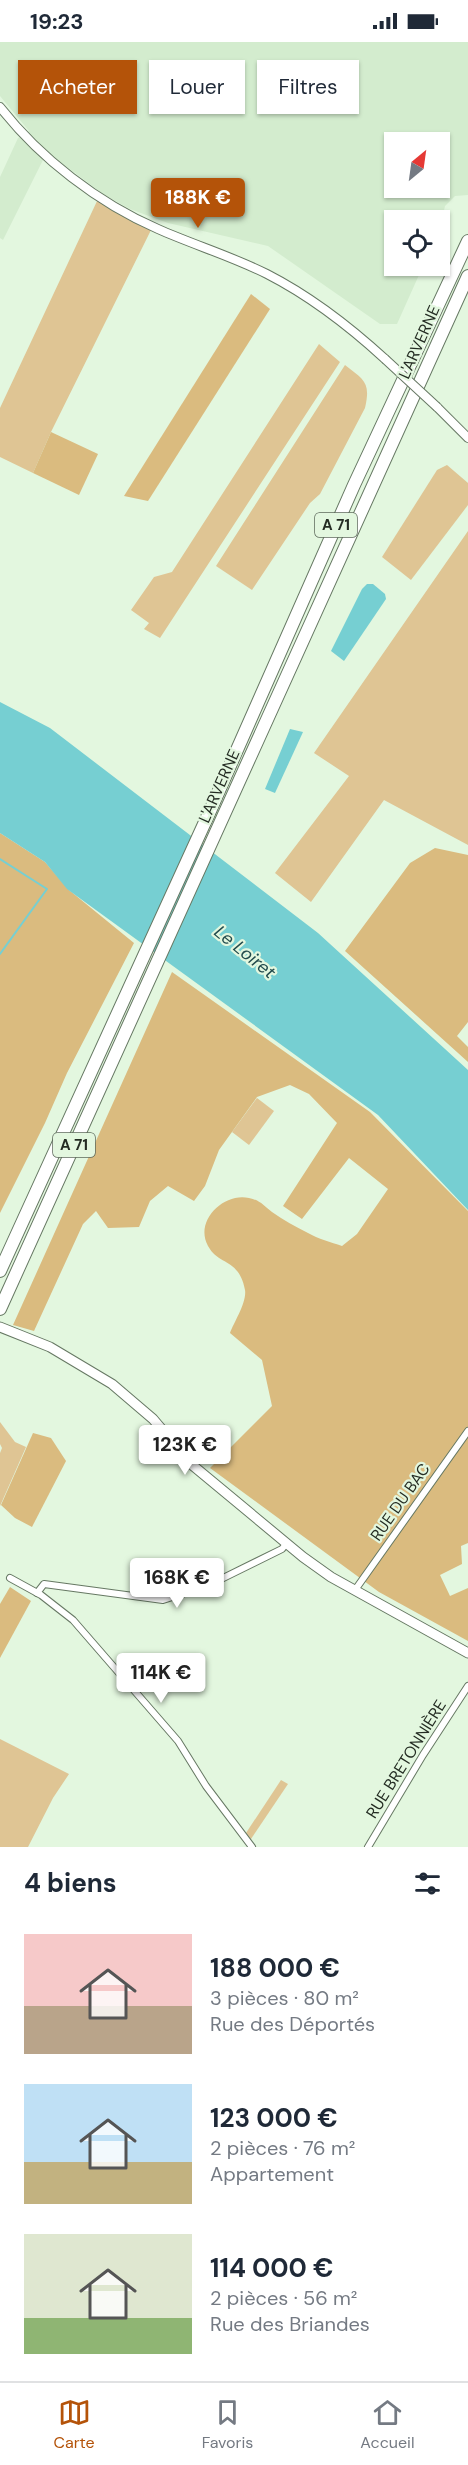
<!DOCTYPE html>
<html lang="fr">
<head>
<meta charset="utf-8">
<style>
  :root { --surface:#fff; --page:#f2f2f3; --text:#1f2937; --muted:#747a83; --line:#e0e1e3; --accent:#b45309 }
  body { margin:0; font-family:"DM Sans",sans-serif; background:var(--page); color:var(--text); height:100vh; display:flex; flex-direction:column; font-size:22px; white-space:nowrap }
  * { box-sizing:border-box; margin:0 }
  p { font-size:20px; color:var(--muted) }
  .icon { flex:none; width:33px; height:33px; fill:none; stroke:currentColor; stroke-width:2; stroke-linecap:round; stroke-linejoin:round }
  .map { position:relative; height:1805px; overflow:hidden }
  .sheet { display:flex; flex-direction:column; background:var(--surface); flex:1 }
  .sheet>* { flex:none }
  .hud { position:absolute; left:18px; top:18px; width:432px; height:54px; display:flex; gap:12px }
  .needle { width:39px; rotate:29deg }
  .tools { position:absolute; left:384px; top:90px; display:grid; gap:12px }
  .tools a { display:grid; place-items:center; width:66px; height:66px; border-radius:0px; background:var(--surface); box-shadow:0 2px 4px #0004; font-size:30px }
  .price { position:absolute; translate:-50% -51px; padding:0 14px; border-radius:6px; background:#fff; color:#222; font-size:20px; line-height:39px; filter:drop-shadow(0 2px 3px #0008) }
  .price::after { content:''; position:absolute; left:50%; top:36px; width:18px; height:14px; margin-left:-9px; background:inherit; clip-path:polygon(0 0,100% 0,50% 100%) }
  .price.selected { background:var(--accent); color:#fff }
  ul { padding:0; list-style:none }
  li { display:flex; align-items:center; gap:18px; height:150px; padding:0 24px }
  li span { display:grid; place-items:center; flex:none; width:168px; height:120px; border-radius:0px; color:#555 }
  li>.icon { margin-inline-start:auto }
  span .icon { width:72px; height:72px; fill:#fffc; stroke-width:1 }
  li b { font-size:26px }
  h2 { display:flex; justify-content:space-between; align-items:center; height:72px; padding:0 24px; font-size:26px }
  .pill { padding:0 21px; border-radius:0px; background:var(--surface); box-shadow:0 2px 4px #0004; font-size:21px; line-height:54px }
  .pill.selected { background:var(--accent); color:#fff }
  .status { display:flex; justify-content:space-between; align-items:center; height:42px; padding:0 30px; background:var(--surface); direction:ltr }
  .status svg { height:16px; fill:currentColor }
  .tabs { display:flex; justify-content:space-around; align-items:center; height:84px; border-top:2px solid var(--line); background:var(--surface); font-size:16px; color:var(--muted) }
  .tabs a { display:grid; justify-items:center; gap:3px }
  .tabs .selected { color:var(--accent) }
  .map>svg:first-child { display:block }
  .built { fill:#d3ecce; fill-rule:evenodd }
  .green { fill:#dfc594 }
  .forest { fill:#dabb7f }
  .water { fill:#76cfd2 }
  .lines { fill:none; stroke-linecap:round; stroke-linejoin:round }
  .stream { stroke:#76cfd2; stroke-width:2 }
  .minor-casing { stroke:#667863; stroke-width:8 }
  .tertiary-casing { stroke:#667863; stroke-width:10 }
  .secondary-casing { stroke:#667863; stroke-width:11 }
  .motorway-casing { stroke:#667863; stroke-width:14 }
  .minor { stroke:#fff; stroke-width:6 }
  .tertiary { stroke:#fff; stroke-width:8 }
  .secondary { stroke:#fff; stroke-width:9 }
  .motorway { stroke:#fff; stroke-width:12 }
  .tertiary-bridge-casing { stroke:#667863; stroke-width:10; stroke-linecap:butt }
  .tertiary-bridge { stroke:#fff; stroke-width:8 }
  .labels { text-anchor:middle; dominant-baseline:central; stroke-width:4.5; stroke-linejoin:round; paint-order:stroke }
  .shield { fill:#e3f7df; stroke:#5d695b; stroke-width:1.5 }
  .shield-label { font-size:15px; font-weight:bold; fill:#242c23 }
  .street-label { font-size:16px; fill:#242c23; stroke:#e3f7df }
  .water-label { font-size:18px; font-style:italic; fill:#224b4d; stroke:#e3f7df }
</style>
</head>
<body>
<div class="status"><b>19:23</b><svg viewBox="0 0 49 12"><path d="M0 12V9h3v3zM5 12V6h3v6zM10 12V3h3v9zM15 12V0h3v12zM26 1h20v11H26zM47 4h2v5h-2z"/></svg></div>
<div class="map">
<svg width="468" height="1805" viewBox="0 0 468 1805">
  <rect width="100%" height="100%" fill="#e3f7df"/>
  <path class="built" d="M0,0h468v153l-13,1 -10,10 -5,22v-8h-46v46h29l-26,58h-17l-112,-78 -100,-23 -38,-14 -27,-15 -56,-42 -44,88 -3,-2v-61l18,-39 11,-7 -29,-35zM394,100h46v46h-46z"/>
  <g class="green">
    <polygon points="98,157 151,188 51,390 33,431 0,415 0,366"/>
    <polygon points="319,302 340,320 160,596 144,587 149,581 131,568 154,535 172,530"/>
    <path d="M345,323c19,15 26,17 20,43l-45,86 -10,9 -58,87 -36,-24z"/>
    <polygon points="447,423 468,441 468,463 411,538 382,515 437,428"/>
    <polygon points="468,489 468,803 384,758 311,860 275,831 349,734 314,711"/>
    <polygon points="257,1056 274,1069 249,1103 232,1090"/>
    <polygon points="0,1380 15,1400 26,1405 0,1464 0,1411 2,1406 0,1402"/>
    <polygon points="0,1697 69,1732 53,1756 28,1805 0,1805"/>
    <polygon points="281,1738 288,1742 251,1797 246,1791"/>
  </g>
  <g class="forest">
    <polygon points="251,252 270,267 148,459 124,454"/>
    <polygon points="51,390 98,412 79,453 33,431"/>
    <polygon points="0,791 45,820 69,848 134,901 67,1031 45,1081 0,1171"/>
    <polygon points="435,806 468,813 468,980 457,994 468,1005 468,1020 345,909 410,821"/>
    <path d="M172,930l198,140 98,99v332l-7,3 1,18 -22,11 10,21 18,-8v53l-89,-49 -169,-124 62,-62 -10,-46 -32,-27c4,-11 17,-31 15,-43 -6,-32 -26,-24 -37,-44 -14,-25 16,-54 41,-48 11,2 15,8 23,14 11,8 24,15 36,21 10,6 23,9 34,13l15,-12 31,-45 -39,-31 -47,61 -19,-13 54,-83 -28,-29 -19,-9 -33,12 -38,53 -14,36 -11,15 -26,-15 -18,15 -11,26 -31,1 -12,-17 -13,13 -49,107 -21,-6z"/>
    <polygon points="33,1391 51,1396 66,1419 32,1485 15,1476 1,1463"/>
    <polygon points="10,1545 31,1559 0,1616 0,1562"/>
  </g>
  <g class="water">
    <polygon points="367,542 373,542 385,552 386,557 344,619 331,609 362,547"/>
    <polygon points="0,660 50,686 318,891 468,1028 468,1168 378,1073 67,847 45,820 0,791"/>
    <polygon points="290,687 303,690 275,751 265,747"/>
  </g>
  <g class="lines">
    <polyline class="stream" points="0,817 47,847 0,912"/>
    <g class="minor-casing">
      <g id="minor">
        <polyline points="10,1536 41,1553 73,1578 178,1699 206,1744 252,1805"/>
        <polyline points="355,1548 468,1389"/>
        <polyline points="37,1551 44,1542 163,1558 207,1544 282,1507 286,1502"/>
        <polyline points="368,1805 423,1713 468,1644"/>
      </g>
    </g>
    <g class="tertiary-casing">
      <g id="tertiary">
        <path d="M0,65c40,51 98,96 158,122 36,16 73,27 109,45 45,23 82,52 118,85"/>
        <polyline points="437,365 468,396"/>
      </g>
    </g>
    <g class="secondary-casing">
      <polyline id="secondary" points="0,1285 50,1305 112,1342 153,1377 191,1422 303,1515 331,1535 468,1611"/>
    </g>
    <g class="motorway-casing">
      <g id="motorway">
        <polyline points="0,1229 210,769 354,443 468,199"/>
        <polyline points="0,1267 468,234"/>
      </g>
    </g>
    <use href="#minor" class="minor"/>
    <use href="#tertiary" class="tertiary"/>
    <use href="#secondary" class="secondary"/>
    <use href="#motorway" class="motorway"/>
    <g class="tertiary-bridge-casing">
      <polyline id="tertiary-bridge" points="385,317 437,365"/>
    </g>
    <use href="#tertiary-bridge" class="tertiary-bridge"/>
  </g>
  <g class="labels">
    <g class="shield">
      <rect x="315" y="471" width="42" height="24" rx="4.5"/>
      <rect x="53" y="1091" width="42" height="24" rx="4.5"/>
    </g>
    <g class="shield-label">
      <text x="336" y="483">A 71</text>
      <text x="74" y="1103">A 71</text>
    </g>
    <g class="street-label">
      <text transform="translate(419 300) rotate(-66)">L'ARVERNE</text>
      <text transform="translate(219 744) rotate(-66)">L'ARVERNE</text>
      <text transform="translate(400 1460) rotate(-55)">RUE DU BAC</text>
      <text transform="translate(406 1717) rotate(-58)">RUE BRETONNIÈRE</text>
    </g>
    <g class="water-label">
      <text transform="translate(245 910) rotate(39)">Le Loiret</text>
    </g>
  </g>
</svg>
<div class="tools">
<a><svg class="needle" viewBox="-14 -14 28 28"><path d="M0-13l5 13h-10z" fill="#e53935"/><path d="M0 13l5-13h-10z" fill="#747a83"/></svg></a>
<a><svg class="icon" aria-label="locate" viewBox="0 0 24 24"><circle cx="12" cy="12" r="6"/><path d="M12 2v4M12 18v4M2 12h4M18 12h4"/></svg></a>
</div>
<b class="price selected" style="left:198px;top:187px">188K €</b>
<b class="price" style="left:185px;top:1434px">123K €</b>
<b class="price" style="left:177px;top:1567px">168K €</b>
<b class="price" style="left:161px;top:1662px">114K €</b>
<div class="hud">
<a class="pill selected">Acheter</a>
<a class="pill">Louer</a>
<a class="pill">Filtres</a>
</div>
</div>
<section class="sheet">
<h2>4 biens<svg class="icon" aria-label="filters" viewBox="0 0 24 24"><path d="M4 7h16M4 17h16"/><circle cx="9" cy="7" r="2"/><circle cx="15" cy="17" r="2"/></svg></h2>
<ul>
<li><span style="background:linear-gradient(#f6c9c9 60%,#b9a48a 0)"><svg class="icon" aria-label="home" viewBox="0 0 24 24"><path d="M3 11l9-7 9 7M6 9v11h12V9"/></svg></span><div><b>188 000 €</b><p>3 pièces · 80 m²</p><p>Rue des Déportés</p></div></li>
<li><span style="background:linear-gradient(#bfe0f5 65%,#c2b280 0)"><svg class="icon" aria-label="home" viewBox="0 0 24 24"><path d="M3 11l9-7 9 7M6 9v11h12V9"/></svg></span><div><b>123 000 €</b><p>2 pièces · 76 m²</p><p>Appartement</p></div></li>
<li><span style="background:linear-gradient(#dfe7d0 70%,#8fb573 0)"><svg class="icon" aria-label="home" viewBox="0 0 24 24"><path d="M3 11l9-7 9 7M6 9v11h12V9"/></svg></span><div><b>114 000 €</b><p>2 pièces · 56 m²</p><p>Rue des Briandes</p></div></li>
</ul>
</section>
<nav class="tabs">
<a class="selected"><svg class="icon" aria-label="map" viewBox="0 0 24 24"><path d="M3 6l6-2 6 2 6-2v14l-6 2-6-2-6 2zM9 4v14M15 6v14"/></svg>Carte</a>
<a><svg class="icon" aria-label="saved" viewBox="0 0 24 24"><path d="M7 4h10v16l-5-4-5 4z"/></svg>Favoris</a>
<a><svg class="icon" aria-label="home" viewBox="0 0 24 24"><path d="M3 11l9-7 9 7M6 9v11h12V9"/></svg>Accueil</a>
</nav>
</body>
</html>
